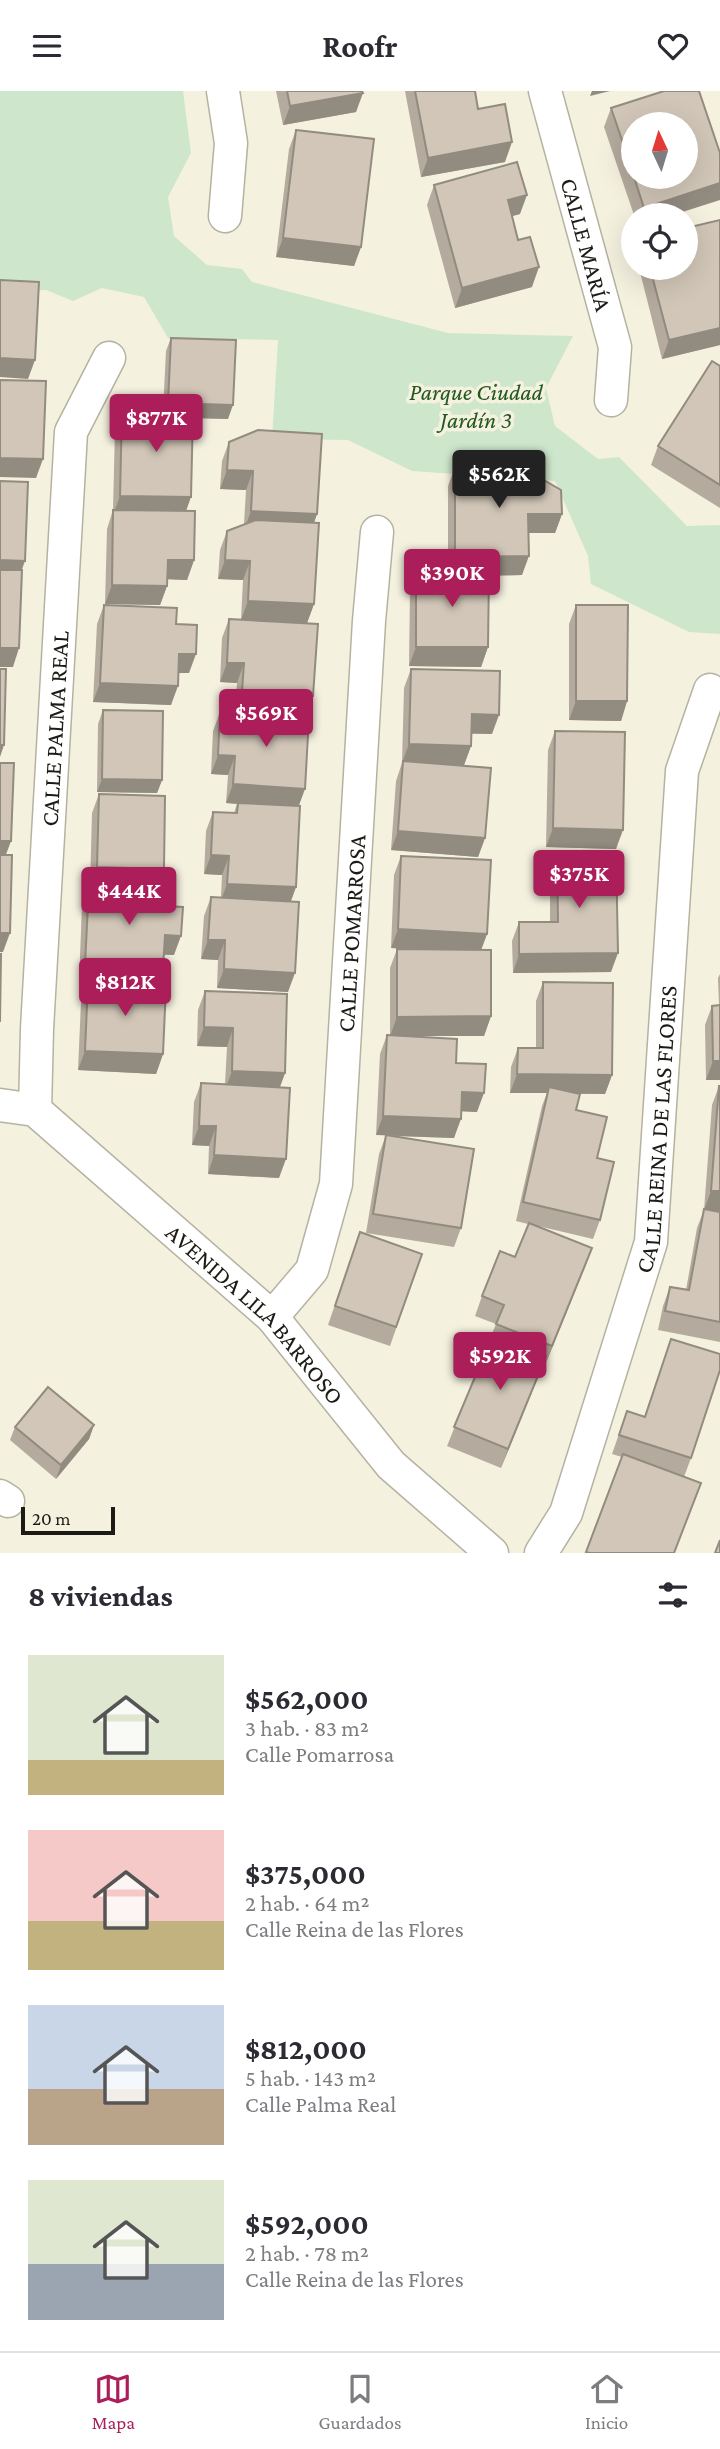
<!DOCTYPE html>
<html lang="es">
<head>
<meta charset="utf-8">
<style>
  :root { --surface:#fff; --page:#f7f7f7; --text:#2b2b33; --muted:#7c7c81; --line:#e1e1e2; --accent:#ac1e5a }
  body { margin:0; font-family:"Crimson Pro",serif; background:var(--page); color:var(--text); height:100vh; display:flex; flex-direction:column; font-size:26px; white-space:nowrap }
  * { box-sizing:border-box; margin:0 }
  p { font-size:23px; color:var(--muted) }
  .icon { flex:none; width:38px; height:38px; fill:none; stroke:currentColor; stroke-width:2; stroke-linecap:round; stroke-linejoin:round }
  .map { position:relative; height:1462px; overflow:hidden }
  .details { display:flex; flex-direction:column; background:var(--surface); flex:1 }
  .details>* { flex:none }
  .needle { width:46px; rotate:356deg }
  .fabs { position:absolute; left:621px; top:21px; display:grid; gap:14px }
  .fabs a { display:grid; place-items:center; width:77px; height:77px; border-radius:50%; background:var(--surface); box-shadow:0 7px 28px #0002; font-size:35px }
  .scale { position:absolute; left:21px; bottom:18px; width:94px; box-sizing:border-box; padding-left:7px; border:4px solid #1d1b15; border-top:0; font-size:19px; line-height:24px; white-space:nowrap; color:#1d1b15; -webkit-text-stroke:5px #f5f1df; paint-order:stroke }
  .price { position:absolute; translate:-50% -60px; padding:0 16px; border-radius:7px; background:var(--accent); color:#fff; font-size:23px; line-height:46px; filter:drop-shadow(0 2px 4px #0008) }
  .price::after { content:''; position:absolute; left:50%; top:42px; width:21px; height:16px; margin-left:-10px; background:inherit; clip-path:polygon(0 0,100% 0,50% 100%) }
  .price.on { background:#222; color:#fff }
  ul { padding:0; list-style:none }
  li { display:flex; align-items:center; gap:21px; height:175px; padding:0 28px }
  li span { display:grid; place-items:center; flex:none; width:196px; height:140px; border-radius:0px; color:#555 }
  li>.icon { margin-inline-start:auto }
  span .icon { width:84px; height:84px; fill:#fffc; stroke-width:1 }
  li b { font-size:30px }
  h2 { display:flex; justify-content:space-between; align-items:center; height:84px; padding:0 28px; font-size:30px }
  header { display:flex; justify-content:space-between; align-items:center; height:91px; padding:0 28px; background:var(--surface); font-size:32px; font-weight:700 }
  .menu { display:flex; justify-content:space-around; align-items:center; height:98px; border-top:2px solid var(--line); background:var(--surface); font-size:19px; color:var(--muted) }
  .menu a { display:grid; justify-items:center; gap:4px }
  .menu .on { color:var(--accent) }
  .map>svg:first-child { display:block }
  .park { fill:#cee7cc }
  .lines { fill:none; stroke-linecap:round; stroke-linejoin:round }
  .minor-casing { stroke:#b6b2a1; stroke-width:35 }
  .minor { stroke:#fff; stroke-width:32 }
  .wall { fill:#b4aa9d }
  .shaded-wall { fill:#928b80 }
  .building { fill:#d1c6b7; stroke:#928b80; stroke-width:2 }
  .labels { text-anchor:middle; dominant-baseline:central; stroke-width:7; stroke-linejoin:round; paint-order:stroke }
  .street-label { font-size:24px; fill:#1d1b15; stroke:#f5f1df }
  .park-label { font-size:24px; font-style:italic; fill:#215720; stroke:#f5f1df }
</style>
</head>
<body>
<header><svg class="icon" aria-label="menu" viewBox="0 0 24 24"><path d="M4 6h16M4 12h16M4 18h16"/></svg>Roofr<svg class="icon" aria-label="heart" viewBox="0 0 24 24"><path d="M12 20l-8-8c-3-5 5-10 8-4 3-6 11-1 8 4z"/></svg></header>
<div class="map">
<svg width="720" height="1462" viewBox="0 0 720 1462">
  <rect width="100%" height="100%" fill="#f5f1df"/>
  <polygon class="park" points="0,0 183,0 191,62 168,106 174,145 207,174 242,178 252,191 448,242 573,245 546,297 555,335 598,368 619,366 687,435 720,434 720,543 689,541 591,493 588,465 555,390 412,380 348,349 272,348 278,249 168,247 144,206 102,197 73,210 46,199 0,200"/>
  <g class="lines">
    <g class="minor-casing">
      <g id="minor">
        <polyline points="223,0 231,52 225,125"/>
        <path id="s1" d="M545,0l70,256 -4,53"/>
        <path id="s2" d="M0,1014l35,5 237,207 119,148 101,88"/>
        <path id="s3" d="M35,1019l2,-81 34,-597 38,-74"/>
        <path id="s4" d="M272,1226l40,-47 24,-86 33,-563 8,-89"/>
        <polyline points="0,1405 8,1410"/>
        <path id="s5" d="M541,1462l25,-40 85,-271 31,-471 28,-81"/>
      </g>
    </g>
    <use href="#minor" class="minor"/>
  </g>
  <g class="wall">
    <polygon points="276,0 362,0 356,21 283,34"/>
    <polygon points="405,0 475,0 478,18 505,71 421,86"/>
    <polygon points="611,17 673,124 634,124 604,36"/>
    <polygon points="296,39 361,156 354,175 276,166 289,58"/>
    <polygon points="434,94 520,123 512,125 532,196 455,217 427,114"/>
    <polygon points="720,129 720,254 662,268 639,177 686,177"/>
    <polygon points="171,247 228,328 193,327 186,420 194,469 187,489 167,488 167,495 160,514 105,513 107,438 113,419 115,338 122,319 163,320 166,260"/>
    <polygon points="720,275 720,417 651,374 658,355"/>
    <polygon points="229,351 317,423 314,432 314,513 307,532 241,529 243,489 218,488 220,459 227,440 244,433 246,399 220,398 222,370"/>
    <polygon points="455,376 562,423 555,442 528,442 522,484 489,485 488,556 481,576 409,575 410,500 416,481 448,481 448,395"/>
    <polygon points="104,514 176,533 189,582 179,582 171,614 93,611 97,533"/>
    <polygon points="576,514 627,610 621,630 569,629 569,533"/>
    <polygon points="229,528 307,624 235,620 237,592 220,591 222,547"/>
    <polygon points="411,578 492,643 471,643 471,655 464,674 438,673 485,747 478,766 391,759 396,690 402,672 404,597"/>
    <polygon points="103,619 162,689 157,702 97,701 98,633"/>
    <polygon points="220,621 298,715 296,796 291,810 288,901 217,897 218,869 201,868 204,825 211,806 221,806 222,784 204,783 206,740 213,721 234,722 237,713 226,712 228,684 211,683 213,640"/>
    <polygon points="555,640 616,758 546,756 548,659"/>
    <polygon points="99,703 157,797 99,795 162,815 174,864 164,864 157,895 163,963 156,983 78,979 81,911 88,893 79,892 82,814 89,795 90,795 92,722"/>
    <polygon points="557,764 611,881 513,882 512,850 519,831 550,831 550,783"/>
    <polygon points="401,765 487,843 481,859 491,925 484,945 399,945 456,972 477,1021 461,1020 454,1047 390,1045 461,1137 454,1156 366,1142 379,1063 386,1044 376,1044 380,963 387,944 390,944 390,877 397,858 416,858 391,857 394,784"/>
    <polygon points="720,883 720,989 706,989 705,934 712,915 719,914 718,887"/>
    <polygon points="543,891 612,984 605,1003 578,1003 576,1019 597,1067 600,1129 593,1148 538,1135 585,1176 545,1274 543,1273 501,1377 447,1355 496,1233 475,1225 482,1205 515,1166 528,1133 516,1130 542,1015 547,1002 510,1002 511,976 518,957 536,957 536,910"/>
    <polygon points="205,900 285,982 280,996 279,1087 208,1083 209,1055 192,1054 194,1011 201,992 225,993 227,956 197,955 198,919"/>
    <polygon points="719,995 720,1120 708,1119 720,1121 720,1251 658,1239 663,1215 670,1196 686,1199 697,1137 704,1119 712,1014"/>
    <polygon points="360,1141 422,1163 390,1255 328,1234"/>
    <polygon points="671,1248 691,1367 684,1386 674,1462 586,1462 622,1366 612,1363 627,1320 644,1326"/>
    <polygon points="94,1334 89,1348 56,1388 10,1349 15,1336"/>
  </g>
  <g class="shaded-wall">
    <polygon points="592,0 610,0 590,5"/>
    <polygon points="363,2 356,21 283,34 290,15"/>
    <polygon points="512,51 505,71 421,86 428,67"/>
    <polygon points="720,92 720,109 673,124 642,124 644,117"/>
    <polygon points="527,104 520,123 501,128 508,109"/>
    <polygon points="283,147 361,156 354,175 276,166"/>
    <polygon points="539,176 532,196 455,217 462,197"/>
    <polygon points="720,237 720,254 662,268 669,249"/>
    <polygon points="0,267 35,269 28,288 0,286"/>
    <polygon points="168,312 233,314 228,328 163,326"/>
    <polygon points="0,367 43,368 36,387 0,386"/>
    <polygon points="227,379 253,380 246,399 220,398"/>
    <polygon points="120,405 191,406 184,426 113,424"/>
    <polygon points="251,420 317,423 310,442 244,439"/>
    <polygon points="528,423 562,423 555,442 521,442"/>
    <polygon points="529,465 522,484 448,485 455,466"/>
    <polygon points="0,469 25,470 18,489 0,489"/>
    <polygon points="168,469 194,469 187,489 161,488"/>
    <polygon points="225,469 250,470 243,489 218,488"/>
    <polygon points="112,494 167,495 160,514 105,513"/>
    <polygon points="248,510 314,513 307,532 241,529"/>
    <polygon points="416,556 488,556 481,576 409,575"/>
    <polygon points="0,557 19,557 13,576 0,576"/>
    <polygon points="179,563 196,563 189,582 172,582"/>
    <polygon points="227,572 244,572 237,592 220,591"/>
    <polygon points="100,592 178,595 171,614 93,611"/>
    <polygon points="242,601 313,605 307,624 235,620"/>
    <polygon points="576,610 627,610 621,630 569,629"/>
    <polygon points="472,623 499,624 492,643 465,642"/>
    <polygon points="409,653 471,655 464,674 402,672"/>
    <polygon points="0,654 4,654 0,666"/>
    <polygon points="218,664 235,665 228,684 211,683"/>
    <polygon points="102,688 162,689 157,702 97,701"/>
    <polygon points="233,693 305,698 298,717 226,712"/>
    <polygon points="553,737 623,739 616,758 546,756"/>
    <polygon points="398,740 485,747 478,766 391,759"/>
    <polygon points="0,750 11,750 4,769 0,769"/>
    <polygon points="211,764 229,765 222,784 204,783"/>
    <polygon points="97,776 164,778 157,797 90,795"/>
    <polygon points="227,793 296,796 289,815 220,812"/>
    <polygon points="398,838 487,843 480,862 391,857"/>
    <polygon points="0,842 10,842 3,861 0,861"/>
    <polygon points="165,844 181,845 174,864 158,863"/>
    <polygon points="208,849 225,849 218,869 201,868"/>
    <polygon points="618,862 611,881 513,882 519,863"/>
    <polygon points="85,873 163,877 157,896 79,892"/>
    <polygon points="224,878 295,882 288,901 217,897"/>
    <polygon points="491,925 484,945 390,945 397,926"/>
    <polygon points="204,936 233,937 227,956 197,955"/>
    <polygon points="85,960 163,963 156,983 78,979"/>
    <polygon points="713,970 720,970 720,989 706,989"/>
    <polygon points="232,980 285,982 278,1001 225,999"/>
    <polygon points="517,983 612,984 605,1003 548,1002 549,996 547,1002 510,1002"/>
    <polygon points="462,1001 484,1002 477,1021 455,1020"/>
    <polygon points="383,1025 461,1028 454,1047 376,1044"/>
    <polygon points="199,1035 216,1035 209,1055 192,1054"/>
    <polygon points="214,1064 286,1068 279,1087 208,1083"/>
    <polygon points="711,1100 720,1100 720,1120 704,1119"/>
    <polygon points="592,1157 585,1176 545,1274 552,1255"/>
    <polygon points="546,1265 539,1284 501,1377 508,1358"/>
    <polygon points="94,1334 89,1348 56,1388 61,1374"/>
  </g>
  <g class="building">
    <polygon points="287,0 362,0 363,2 290,15"/>
    <polygon points="415,0 475,0 478,18 505,13 512,51 428,67"/>
    <polygon points="664,0 699,0 720,62 720,92 644,117 634,86 686,86 686,33 634,33 634,84 611,17"/>
    <polygon points="296,39 374,48 361,156 283,147"/>
    <polygon points="517,71 527,104 508,109 518,149 530,146 539,176 462,197 434,94"/>
    <polygon points="720,129 720,237 669,249 650,177 686,177 686,137"/>
    <polygon points="0,189 39,191 35,269 0,267"/>
    <polygon points="171,247 236,249 233,314 168,312"/>
    <polygon points="712,270 720,275 720,394 658,355"/>
    <polygon points="0,289 46,290 43,368 0,367"/>
    <polygon points="122,319 193,321 191,406 120,405"/>
    <polygon points="258,339 322,343 317,423 251,420 253,380 227,379 229,351"/>
    <polygon points="455,376 521,376 561,399 562,423 528,423 529,465 455,466"/>
    <polygon points="0,390 28,391 25,470 0,469"/>
    <polygon points="113,419 195,420 194,469 168,469 167,495 112,494"/>
    <polygon points="256,429 319,432 314,513 248,510 250,470 225,469 227,440"/>
    <polygon points="0,479 22,479 19,557 0,557"/>
    <polygon points="416,481 489,481 488,556 416,556"/>
    <polygon points="104,514 177,517 176,533 197,534 196,563 179,563 178,595 100,592"/>
    <polygon points="576,514 628,514 627,610 576,610"/>
    <polygon points="229,528 318,533 313,605 242,601 244,572 227,572"/>
    <polygon points="0,578 6,578 4,654 0,654"/>
    <polygon points="411,578 500,580 499,624 472,623 471,655 409,653"/>
    <polygon points="103,619 163,620 162,689 102,688"/>
    <polygon points="220,621 309,626 305,698 233,693 235,665 218,664"/>
    <polygon points="555,640 625,641 623,739 553,737"/>
    <polygon points="403,670 491,677 485,747 398,740"/>
    <polygon points="0,672 14,672 11,750 0,750"/>
    <polygon points="99,703 165,705 164,778 97,776"/>
    <polygon points="238,712 300,715 296,796 227,793 229,765 211,764 213,721 237,722"/>
    <polygon points="616,763 618,862 519,863 519,831 558,831 557,764"/>
    <polygon points="0,764 12,764 10,842 0,842"/>
    <polygon points="401,765 491,769 487,843 398,838"/>
    <polygon points="89,795 162,798 162,815 183,816 181,845 165,844 163,877 85,873"/>
    <polygon points="211,806 299,811 295,882 224,878 225,849 208,849"/>
    <polygon points="397,858 491,859 491,925 397,926"/>
    <polygon points="0,863 1,863 0,931"/>
    <polygon points="88,891 166,895 163,963 85,960"/>
    <polygon points="543,891 613,892 612,984 517,983 518,957 543,957"/>
    <polygon points="205,900 287,903 285,982 232,980 233,937 204,936"/>
    <polygon points="720,914 720,970 713,970 712,915"/>
    <polygon points="387,944 457,948 456,972 486,973 484,1002 462,1001 461,1028 383,1025"/>
    <polygon points="201,992 290,997 286,1068 214,1064 216,1035 199,1035"/>
    <polygon points="719,995 720,995 720,1100 711,1100"/>
    <polygon points="549,996 580,1003 576,1019 607,1026 597,1067 614,1071 600,1129 523,1111"/>
    <polygon points="386,1044 474,1058 461,1137 373,1123"/>
    <polygon points="704,1118 720,1121 720,1231 665,1220 670,1196 689,1199"/>
    <polygon points="529,1132 592,1157 552,1255 496,1233 504,1214 482,1205 500,1160 515,1166"/>
    <polygon points="360,1141 422,1163 396,1236 335,1215"/>
    <polygon points="493,1243 546,1265 508,1358 454,1336"/>
    <polygon points="671,1248 720,1263 720,1279 691,1367 619,1344 627,1320 645,1326"/>
    <polygon points="48,1296 94,1334 61,1374 15,1336"/>
    <polygon points="623,1363 701,1392 674,1462 590,1462 586,1461"/>
    <polygon points="720,1449 720,1462 715,1462"/>
  </g>
  <g class="labels">
    <g class="street-label">
      <text stroke="none"><textPath href="#s1" startOffset="159">CALLE MARÍA</textPath></text>
      <text stroke="none"><textPath href="#s3" startOffset="382">CALLE PALMA REAL</textPath></text>
      <text stroke="none"><textPath href="#s4" startOffset="402">CALLE POMARROSA</textPath></text>
      <text stroke="none"><textPath href="#s5" startOffset="444">CALLE REINA DE LAS FLORES</textPath></text>
      <text stroke="none"><textPath href="#s2" startOffset="336">AVENIDA LILA BARROSO</textPath></text>
    </g>
    <g class="park-label">
      <text x="476" y="300">Parque Ciudad<tspan x="476" dy="28">Jardín 3</tspan></text>
    </g>
  </g>
</svg>
<div class="fabs">
<a><svg class="needle" viewBox="-14 -14 28 28"><path d="M0-13l5 13h-10z" fill="#e53935"/><path d="M0 13l5-13h-10z" fill="#7c7c81"/></svg></a>
<a><svg class="icon" aria-label="locate" viewBox="0 0 24 24"><circle cx="12" cy="12" r="6"/><path d="M12 2v4M12 18v4M2 12h4M18 12h4"/></svg></a>
</div>
<div class="scale">20 m</div>
<b class="price" style="left:156px;top:363px">$877K</b>
<b class="price on" style="left:499px;top:419px">$562K</b>
<b class="price" style="left:452px;top:518px">$390K</b>
<b class="price" style="left:266px;top:658px">$569K</b>
<b class="price" style="left:579px;top:819px">$375K</b>
<b class="price" style="left:129px;top:836px">$444K</b>
<b class="price" style="left:125px;top:927px">$812K</b>
<b class="price" style="left:500px;top:1301px">$592K</b>
</div>
<section class="details">
<h2>8 viviendas<svg class="icon" aria-label="filters" viewBox="0 0 24 24"><path d="M4 7h16M4 17h16"/><circle cx="9" cy="7" r="2"/><circle cx="15" cy="17" r="2"/></svg></h2>
<ul>
<li><span style="background:linear-gradient(#dfe7d0 75%,#c2b280 0)"><svg class="icon" aria-label="home" viewBox="0 0 24 24"><path d="M3 11l9-7 9 7M6 9v11h12V9"/></svg></span><div><b>$562,000</b><p>3 hab. · 83 m²</p><p>Calle Pomarrosa</p></div></li>
<li><span style="background:linear-gradient(#f6c9c9 65%,#c2b280 0)"><svg class="icon" aria-label="home" viewBox="0 0 24 24"><path d="M3 11l9-7 9 7M6 9v11h12V9"/></svg></span><div><b>$375,000</b><p>2 hab. · 64 m²</p><p>Calle Reina de las Flores</p></div></li>
<li><span style="background:linear-gradient(#c9d6e8 60%,#b9a48a 0)"><svg class="icon" aria-label="home" viewBox="0 0 24 24"><path d="M3 11l9-7 9 7M6 9v11h12V9"/></svg></span><div><b>$812,000</b><p>5 hab. · 143 m²</p><p>Calle Palma Real</p></div></li>
<li><span style="background:linear-gradient(#dfe7d0 60%,#9aa5b1 0)"><svg class="icon" aria-label="home" viewBox="0 0 24 24"><path d="M3 11l9-7 9 7M6 9v11h12V9"/></svg></span><div><b>$592,000</b><p>2 hab. · 78 m²</p><p>Calle Reina de las Flores</p></div></li>
</ul>
</section>
<nav class="menu">
<a class="on"><svg class="icon" aria-label="map" viewBox="0 0 24 24"><path d="M3 6l6-2 6 2 6-2v14l-6 2-6-2-6 2zM9 4v14M15 6v14"/></svg>Mapa</a>
<a><svg class="icon" aria-label="saved" viewBox="0 0 24 24"><path d="M7 4h10v16l-5-4-5 4z"/></svg>Guardados</a>
<a><svg class="icon" aria-label="home" viewBox="0 0 24 24"><path d="M3 11l9-7 9 7M6 9v11h12V9"/></svg>Inicio</a>
</nav>
</body>
</html>
